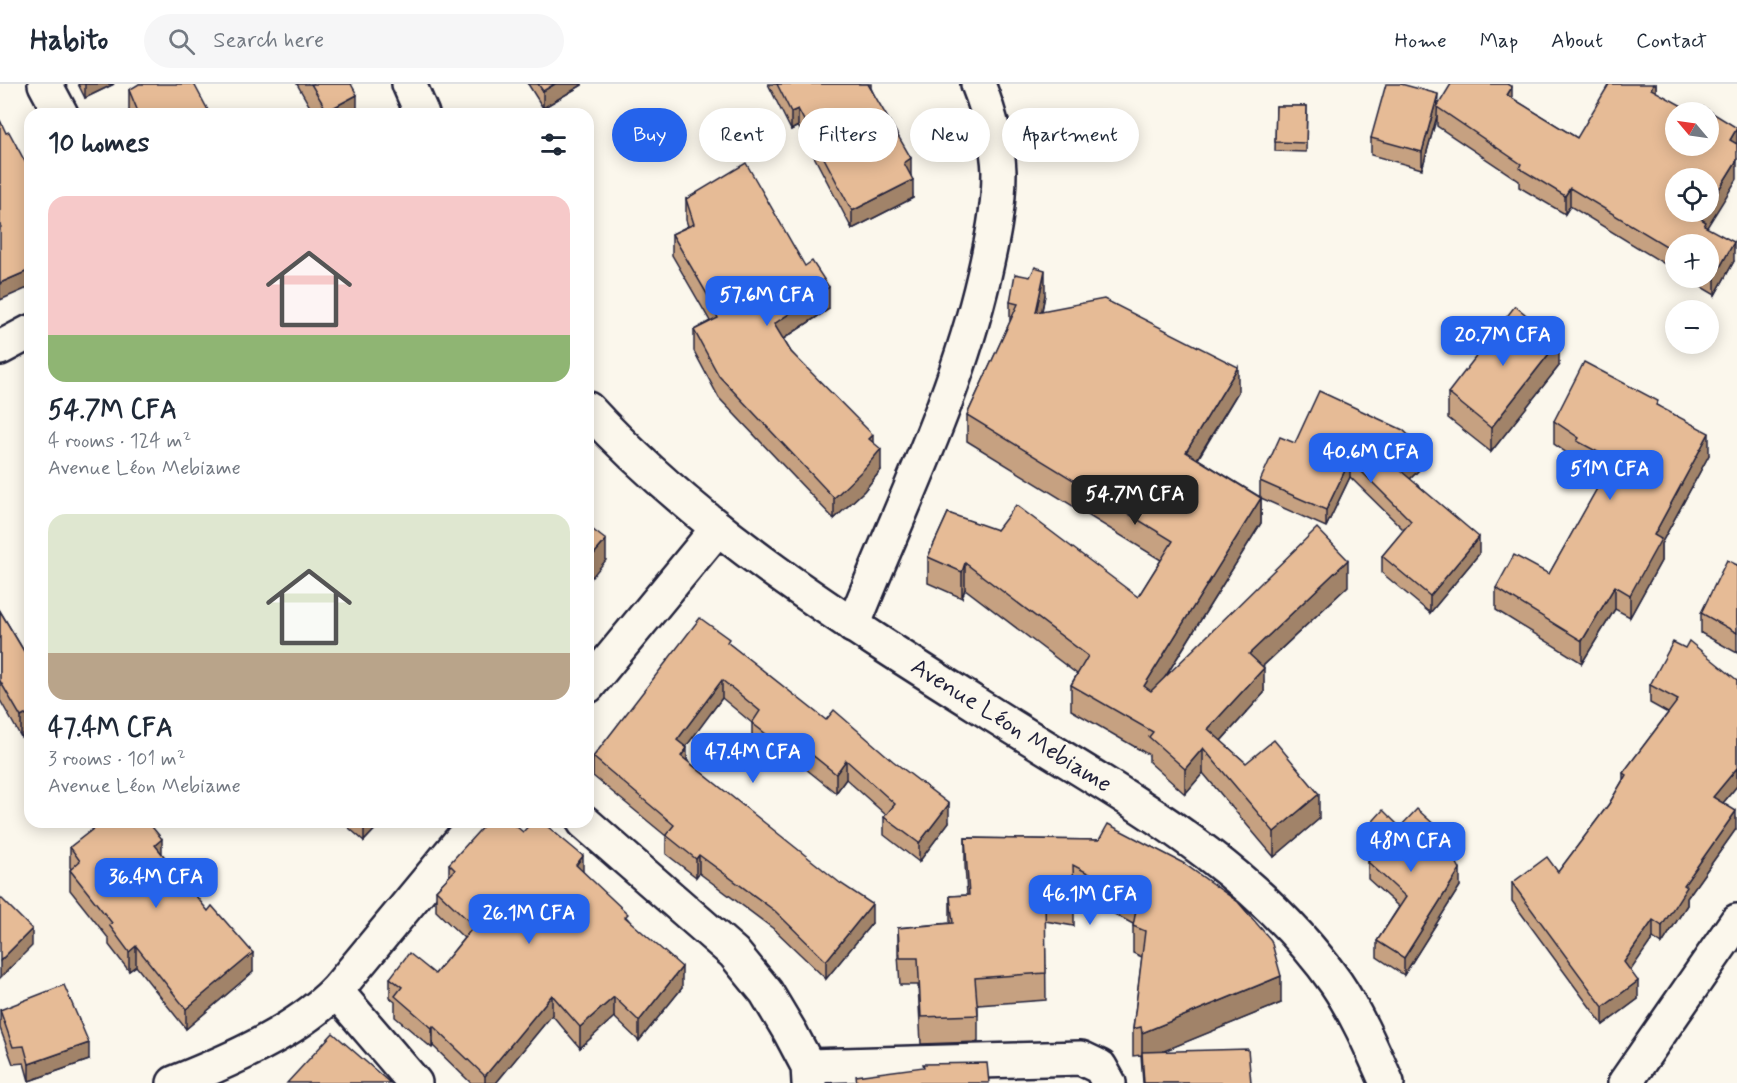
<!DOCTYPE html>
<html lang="en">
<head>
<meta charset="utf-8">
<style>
  :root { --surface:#fff; --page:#f6f6f7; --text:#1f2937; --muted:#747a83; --line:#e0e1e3; --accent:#2563eb }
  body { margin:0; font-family:Mynerve,sans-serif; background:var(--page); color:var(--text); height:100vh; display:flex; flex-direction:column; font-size:22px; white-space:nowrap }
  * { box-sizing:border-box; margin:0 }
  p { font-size:20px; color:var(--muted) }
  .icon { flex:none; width:33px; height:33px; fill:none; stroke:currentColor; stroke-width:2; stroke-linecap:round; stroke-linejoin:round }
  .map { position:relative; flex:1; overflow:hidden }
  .sheet { position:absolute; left:24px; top:24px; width:570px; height:720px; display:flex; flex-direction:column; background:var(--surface); border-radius:18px; box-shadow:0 3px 15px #0003 }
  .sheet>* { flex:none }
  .top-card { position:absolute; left:612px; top:24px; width:570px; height:54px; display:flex; gap:12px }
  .needle { width:39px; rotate:299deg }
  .fabs { position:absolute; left:1665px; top:18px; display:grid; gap:12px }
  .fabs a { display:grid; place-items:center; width:54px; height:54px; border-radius:50%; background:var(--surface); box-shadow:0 3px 15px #0003; font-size:30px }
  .price { position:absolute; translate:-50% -51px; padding:0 14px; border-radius:12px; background:var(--accent); color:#fff; font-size:20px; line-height:39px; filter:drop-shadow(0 2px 3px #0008) }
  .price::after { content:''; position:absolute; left:50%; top:36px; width:18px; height:14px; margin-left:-9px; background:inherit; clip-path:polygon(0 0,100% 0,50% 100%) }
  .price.on { background:#222; color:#fff }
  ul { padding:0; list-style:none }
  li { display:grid; align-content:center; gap:12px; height:318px; padding:0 24px }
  li span { display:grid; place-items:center; height:186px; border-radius:18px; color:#555 }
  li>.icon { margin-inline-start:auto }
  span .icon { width:108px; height:108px; fill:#fffc; stroke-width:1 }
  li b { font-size:26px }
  h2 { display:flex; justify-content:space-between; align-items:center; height:72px; padding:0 24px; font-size:26px }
  .pill { padding:0 21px; border-radius:27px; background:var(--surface); box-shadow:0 3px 15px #0003; font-size:21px; line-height:54px }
  .pill.on { background:var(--accent); color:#fff }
  header { display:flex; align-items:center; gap:36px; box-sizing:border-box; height:84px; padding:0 30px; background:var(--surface); border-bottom:2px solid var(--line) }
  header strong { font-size:28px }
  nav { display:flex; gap:33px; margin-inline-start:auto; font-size:21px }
  .search { width:420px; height:54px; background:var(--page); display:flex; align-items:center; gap:15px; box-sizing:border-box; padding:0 21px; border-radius:33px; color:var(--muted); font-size:22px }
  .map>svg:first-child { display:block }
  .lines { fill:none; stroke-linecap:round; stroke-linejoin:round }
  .street-casing { stroke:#22223b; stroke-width:38 }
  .secondary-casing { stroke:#22223b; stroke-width:38 }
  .street { stroke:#fbf7ec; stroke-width:33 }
  .secondary { stroke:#fbf7ec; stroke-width:33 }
  .wall { fill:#c6a181; stroke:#22223b; stroke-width:1.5 }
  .shaded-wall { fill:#a18369; stroke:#22223b; stroke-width:1.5 }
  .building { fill:#e6bb96; stroke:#22223b; stroke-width:1.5 }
  .labels { text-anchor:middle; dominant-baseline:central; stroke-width:6; stroke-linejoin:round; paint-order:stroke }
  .street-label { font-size:24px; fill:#22223b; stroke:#fbf7ec }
</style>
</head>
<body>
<header>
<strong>Habito</strong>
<div class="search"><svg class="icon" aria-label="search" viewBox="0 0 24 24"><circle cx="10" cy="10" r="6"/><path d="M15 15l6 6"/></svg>Search here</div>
<nav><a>Home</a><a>Map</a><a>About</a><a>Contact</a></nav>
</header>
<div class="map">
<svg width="1737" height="999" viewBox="0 0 1737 999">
  <rect width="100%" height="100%" fill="#fbf7ec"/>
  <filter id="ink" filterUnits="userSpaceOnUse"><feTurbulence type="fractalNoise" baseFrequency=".0167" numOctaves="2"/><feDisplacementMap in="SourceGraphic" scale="12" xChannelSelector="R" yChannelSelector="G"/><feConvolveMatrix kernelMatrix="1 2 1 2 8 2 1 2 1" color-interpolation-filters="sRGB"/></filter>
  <g filter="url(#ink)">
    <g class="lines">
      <g class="street-casing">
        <g id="street">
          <polyline points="45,0 61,30"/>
          <polyline points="0,264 30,248"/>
          <path d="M853,542c46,-116 103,-228 131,-350 8,-35 15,-68 15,-104 -1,-30 -10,-60 -21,-88"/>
          <polyline points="584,738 734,869 766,908 790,948 808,982 809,999"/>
          <polyline points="336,907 415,999"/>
          <polyline points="808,982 1081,974 1100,983 1109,999"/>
          <polyline points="1625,999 1737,837"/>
        </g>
      </g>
      <g class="secondary-casing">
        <g id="secondary">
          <polyline points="409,0 422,30"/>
          <path d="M588,325c115,125 264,217 407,307 122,77 256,146 341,267 21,31 36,66 51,100"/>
          <polyline points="588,602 718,444"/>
          <path d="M174,999c55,-22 120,-50 162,-92l140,-169"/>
        </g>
      </g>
      <use href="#street" class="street"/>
      <use href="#secondary" class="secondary"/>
    </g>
    <g class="wall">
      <polygon points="78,0 114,0 85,14"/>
      <polygon points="297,0 351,0 357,30 314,30"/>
      <polygon points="528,0 582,0 582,1 543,24"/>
      <polygon points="768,0 871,0 871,4 911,92 913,114 852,145 798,42 791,46"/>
      <polygon points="1656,0 1656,8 1707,144 1734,177 1715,211 1686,194 1708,194 1708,160 1676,160 1676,187 1570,122 1565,130 1519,103 1519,97 1437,42 1437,32 1422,85 1371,71 1371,54 1438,21 1512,14 1577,54"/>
      <polygon points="129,6 210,30 129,30"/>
      <polygon points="1276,22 1307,22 1306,68 1275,67"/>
      <polygon points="686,115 829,225 783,255 791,268 873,359 881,386 864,407 834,435 719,314 694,267 694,246 710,237 672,171 672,150 688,142 686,136"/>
      <polygon points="1045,211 1042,227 1238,308 1198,375 1260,413 1260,397 1295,359 1423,382 1410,395 1479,470 1430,529 1382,489 1382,472 1404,446 1350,393 1326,443 1261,414 1261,439 1166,592 1348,502 1263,582 1264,609 1221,657 1246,679 1319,735 1274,773 1203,689 1185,710 1149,678 1149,671 1071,626 1071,601 1077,590 965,505 962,514 928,499 928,473 948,429 1138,513 1161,476 967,357 967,331 1010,238 1010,218"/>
      <polygon points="1559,282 1491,368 1448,334 1448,309"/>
      <polygon points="1658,322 1709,371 1661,460 1661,477 1630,533 1615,525 1582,579 1496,526 1496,504 1549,490 1604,393 1577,379 1577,376 1554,360 1554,337"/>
      <polygon points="1737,481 1737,569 1701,549 1701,529"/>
      <polygon points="0,527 28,574 30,573 30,647 21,653 0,616"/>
      <polygon points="729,560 949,738 919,778 884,751 884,733 886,731 846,695 836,709 791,673 784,682 752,658 752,639 722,614 685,663 687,676 872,839 826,895 775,846 699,789 696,793 666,770 666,752 593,692 593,673"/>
      <polygon points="1737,596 1737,702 1723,719 1736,745 1687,814 1687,821 1662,860 1653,854 1630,886 1638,915 1603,941 1512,817 1512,799 1558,788 1609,720 1623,696 1623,689 1668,629 1650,619 1650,601"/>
      <polygon points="342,738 382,738 364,757"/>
      <polygon points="1365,746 1460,802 1404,891 1377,873 1377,857 1399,823 1368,795 1368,778 1369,777 1365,772"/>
      <polygon points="523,748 583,788 628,835 682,904 639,957 614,933 580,964 552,931 496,999 471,999 433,962 432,964 395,933 395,918 390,914 390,894 435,890 464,854 436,827 436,806 449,793 449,780"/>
      <polygon points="965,754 1099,756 1281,919 1163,967 1251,999 1143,999 1141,971 1133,972 1133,945 1142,873 1133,869 1133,840 1074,808 1074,842 1045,837 1046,916 978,921 978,958 921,960 918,901 900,901 898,871 898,844 950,839 950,812 967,811 965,781"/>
      <polygon points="70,763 162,770 253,888 186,945 136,882 129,887 109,861 109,855 70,806 70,786 71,785 70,783"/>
      <polygon points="0,926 89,976 29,997 24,979 13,980 0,944"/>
    </g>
    <g class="shaded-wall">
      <polygon points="85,0 114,0 85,14"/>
      <polygon points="555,0 582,0 582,1 543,24 543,7"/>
      <polygon points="1653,0 1656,0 1656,14 1651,5"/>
      <polygon points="1512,3 1512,22 1507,11"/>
      <polygon points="1438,10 1437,32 1422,85 1422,68"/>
      <polygon points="357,11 357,30 327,30 327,27"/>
      <polygon points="798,25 798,42 791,46 791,28"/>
      <polygon points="1737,44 1737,63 1730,56"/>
      <polygon points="911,74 911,92 904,97 904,79"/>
      <polygon points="1737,76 1737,95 1706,145 1701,135 1706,128 1708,128 1708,123"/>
      <polygon points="913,96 913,114 852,145 852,127"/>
      <polygon points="1570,104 1570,122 1565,130 1565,112"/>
      <polygon points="1734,158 1734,177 1715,211 1715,192"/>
      <polygon points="30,186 30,203 0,216 0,199"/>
      <polygon points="1045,186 1045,211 1036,254 1036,228"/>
      <polygon points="829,203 829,225 774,261 774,240"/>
      <polygon points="1559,257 1559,282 1491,368 1491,344"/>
      <polygon points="1238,283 1238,308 1186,393 1186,368"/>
      <polygon points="1709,349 1709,371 1661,460 1661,477 1630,533 1630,511 1654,451"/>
      <polygon points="873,351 873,372 869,355"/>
      <polygon points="881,365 881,386 864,407 834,435 834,414"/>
      <polygon points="1423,365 1423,382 1401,404 1401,387"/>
      <polygon points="1350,376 1350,393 1326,443 1326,426"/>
      <polygon points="1261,414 1261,439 1144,627 1144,602"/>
      <polygon points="1479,453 1479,470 1430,529 1430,512"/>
      <polygon points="606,456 606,476 588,498 588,477"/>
      <polygon points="1348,476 1348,502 1249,595 1249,570"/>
      <polygon points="965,479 965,505 962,514 962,488"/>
      <polygon points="1615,502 1615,525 1582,579 1582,557"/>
      <polygon points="1264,584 1264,609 1208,671 1208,645"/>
      <polygon points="722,596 722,614 677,675 677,656"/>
      <polygon points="30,628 30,647 21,653 21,633"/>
      <polygon points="791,654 791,673 784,682 784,664"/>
      <polygon points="687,664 687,683 681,672"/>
      <polygon points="1203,664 1203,689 1185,710 1185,685"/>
      <polygon points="846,676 846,695 836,709 836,690"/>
      <polygon points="1737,684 1737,702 1713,731 1713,713"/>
      <polygon points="1319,710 1319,735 1274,773 1274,748"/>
      <polygon points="949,720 949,738 919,778 919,759"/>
      <polygon points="1736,727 1736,745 1687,814 1687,821 1662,860 1662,842 1684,801"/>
      <polygon points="364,738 382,738 364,757"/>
      <polygon points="162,755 162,775 155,761"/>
      <polygon points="699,771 699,789 696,793 696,775"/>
      <polygon points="583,772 583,793 576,781"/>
      <polygon points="1460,785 1460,802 1404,891 1404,874"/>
      <polygon points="872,820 872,839 826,895 826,877"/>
      <polygon points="1653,836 1653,854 1624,896 1624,878"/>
      <polygon points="32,845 32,862 0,894 0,877"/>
      <polygon points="136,862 136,882 129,887 129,868"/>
      <polygon points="253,869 253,888 186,945 186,925"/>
      <polygon points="682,883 682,904 639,957 639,937"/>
      <polygon points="1281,892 1281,919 1142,976 1142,949"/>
      <polygon points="1638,897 1638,915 1603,941 1603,923"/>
      <polygon points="552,911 552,931 496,999 485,999 485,992"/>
      <polygon points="614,913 614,933 580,964 580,943"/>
      <polygon points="433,942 433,962 432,964 432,944"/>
      <polygon points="89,959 89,976 29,997 29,980"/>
    </g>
    <g class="building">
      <polygon points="139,0 194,0 210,30 139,30 129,6"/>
      <polygon points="311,0 351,0 357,11 327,27"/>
      <polygon points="538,0 555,0 543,7"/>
      <polygon points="777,0 868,0 911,74 904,79 913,96 852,127 798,25 791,28"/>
      <polygon points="1386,0 1401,0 1438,10 1422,68 1371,54"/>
      <polygon points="1451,0 1507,0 1512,3 1507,11 1577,54 1609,0 1653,0 1651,5 1693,28 1676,28 1676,62 1708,62 1708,28 1699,28 1703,23 1737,44 1730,56 1737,60 1737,76 1708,123 1708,94 1676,94 1676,128 1706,128 1701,135 1706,138 1704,142 1734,158 1715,192 1708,188 1708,160 1676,160 1676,168 1570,104 1565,112 1519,84 1521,80 1437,23"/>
      <polygon points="1276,22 1307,22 1306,59 1275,58"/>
      <polygon points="0,36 6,49 9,48 30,87 30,186 0,199 0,144 1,143 0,141"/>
      <polygon points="746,79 805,182 812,177 829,203 774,240 791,268 873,351 869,355 881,365 864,385 834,414 719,292 694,246 718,234 712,223 714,222 672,150 694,140 686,115"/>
      <polygon points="1035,183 1045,186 1036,228 1104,215 1238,283 1186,368 1261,414 1144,602 1151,607 1317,444 1348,476 1249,570 1264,584 1208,645 1246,679 1274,656 1319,710 1274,748 1203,664 1185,685 1149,653 1153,648 1071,601 1088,572 965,479 962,488 928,473 948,429 997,446 1016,421 1138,513 1173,457 967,331 1018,220 1010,218 1015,190 1030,193"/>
      <polygon points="1515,222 1559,257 1491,344 1448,309"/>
      <polygon points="1584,278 1658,317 1656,321 1709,349 1654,451 1661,455 1630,511 1615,502 1582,557 1496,504 1514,471 1549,490 1613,376 1577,357 1579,354 1554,337"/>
      <polygon points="1319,307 1403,346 1423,365 1401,387 1479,453 1430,512 1382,472 1411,437 1350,376 1326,426 1260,397 1280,353 1295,359"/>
      <polygon points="588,442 606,456 588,477"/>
      <polygon points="1727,476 1737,481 1737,549 1701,529"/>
      <polygon points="0,527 28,574 30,573 30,628 21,633 0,597"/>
      <polygon points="700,534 729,555 727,558 826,636 834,626 893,677 949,720 919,759 884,733 895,720 846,676 836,690 791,654 784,664 752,639 760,627 722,596 677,656 687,664 681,672 840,799 872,820 826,877 775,827 699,771 696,775 666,751 674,741 593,673"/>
      <polygon points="1689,557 1737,596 1737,684 1713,713 1736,727 1684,801 1687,803 1662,842 1653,836 1624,878 1638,897 1603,923 1512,799 1547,773 1558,788 1609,720 1626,691 1623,689 1678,616 1650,601 1673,558 1685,564"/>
      <polygon points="1417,725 1438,744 1460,785 1404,874 1377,857 1406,813 1368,778 1377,768 1365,756 1365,746 1383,726 1400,743"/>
      <polygon points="102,738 148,738 162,755 155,761 208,827 212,822 253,869 186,925 136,862 129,868 109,841 112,839 70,786 80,777 70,763"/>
      <polygon points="487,738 511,738 523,748 532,738 542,738 583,772 576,781 628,830 625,833 682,883 639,937 614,913 580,943 552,911 485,992 433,942 432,944 395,912 402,903 390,894 409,869 435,890 474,842 436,806 455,786 449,780"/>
      <polygon points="1108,740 1183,779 1238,818 1271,856 1281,892 1142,949 1141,943 1133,945 1145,847 1133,842 1138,816 1073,781 1074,815 1045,809 1046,889 975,894 978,931 921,933 918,874 900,874 898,844 953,839 950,812 969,811 965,754 1099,756"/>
      <polygon points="0,813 32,845 0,877"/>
      <polygon points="64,901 89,959 29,980 24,962 13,963 0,926"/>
      <polygon points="333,949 390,999 287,999"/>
      <polygon points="1248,965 1251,999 1144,999 1142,968"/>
      <polygon points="987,979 989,999 857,999 856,992 924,983 923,980"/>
    </g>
  </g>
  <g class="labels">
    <g class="street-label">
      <text transform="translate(1011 642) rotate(32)">Avenue Léon Mebiame</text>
    </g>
  </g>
</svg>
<div class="fabs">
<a><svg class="needle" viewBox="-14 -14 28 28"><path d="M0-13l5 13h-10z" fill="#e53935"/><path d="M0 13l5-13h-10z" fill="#747a83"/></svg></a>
<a><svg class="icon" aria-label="locate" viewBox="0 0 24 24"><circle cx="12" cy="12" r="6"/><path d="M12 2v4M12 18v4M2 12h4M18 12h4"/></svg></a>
<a>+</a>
<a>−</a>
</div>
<b class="price" style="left:767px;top:243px">57.6M CFA</b>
<b class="price" style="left:1503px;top:283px">20.7M CFA</b>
<b class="price" style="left:1371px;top:400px">40.6M CFA</b>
<b class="price" style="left:1610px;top:417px">51M CFA</b>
<b class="price on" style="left:1135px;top:442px">54.7M CFA</b>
<b class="price" style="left:753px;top:700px">47.4M CFA</b>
<b class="price" style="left:1411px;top:789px">48M CFA</b>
<b class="price" style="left:156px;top:825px">36.4M CFA</b>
<b class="price" style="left:1090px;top:842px">46.1M CFA</b>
<b class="price" style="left:529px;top:861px">26.1M CFA</b>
<div class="top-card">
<a class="pill on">Buy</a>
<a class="pill">Rent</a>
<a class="pill">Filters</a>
<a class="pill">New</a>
<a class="pill">Apartment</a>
</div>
<section class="sheet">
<h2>10 homes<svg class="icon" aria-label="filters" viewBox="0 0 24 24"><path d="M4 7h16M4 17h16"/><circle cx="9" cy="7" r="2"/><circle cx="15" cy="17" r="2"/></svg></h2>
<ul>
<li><span style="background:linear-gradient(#f6c9c9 75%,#8fb573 0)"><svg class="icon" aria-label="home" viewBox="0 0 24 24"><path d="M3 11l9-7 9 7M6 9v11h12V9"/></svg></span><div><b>54.7M CFA</b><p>4 rooms · 124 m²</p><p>Avenue Léon Mebiame</p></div></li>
<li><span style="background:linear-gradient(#dfe7d0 75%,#b9a48a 0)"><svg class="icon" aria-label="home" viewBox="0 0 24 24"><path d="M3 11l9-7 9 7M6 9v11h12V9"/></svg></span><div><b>47.4M CFA</b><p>3 rooms · 101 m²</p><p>Avenue Léon Mebiame</p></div></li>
</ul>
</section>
</div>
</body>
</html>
